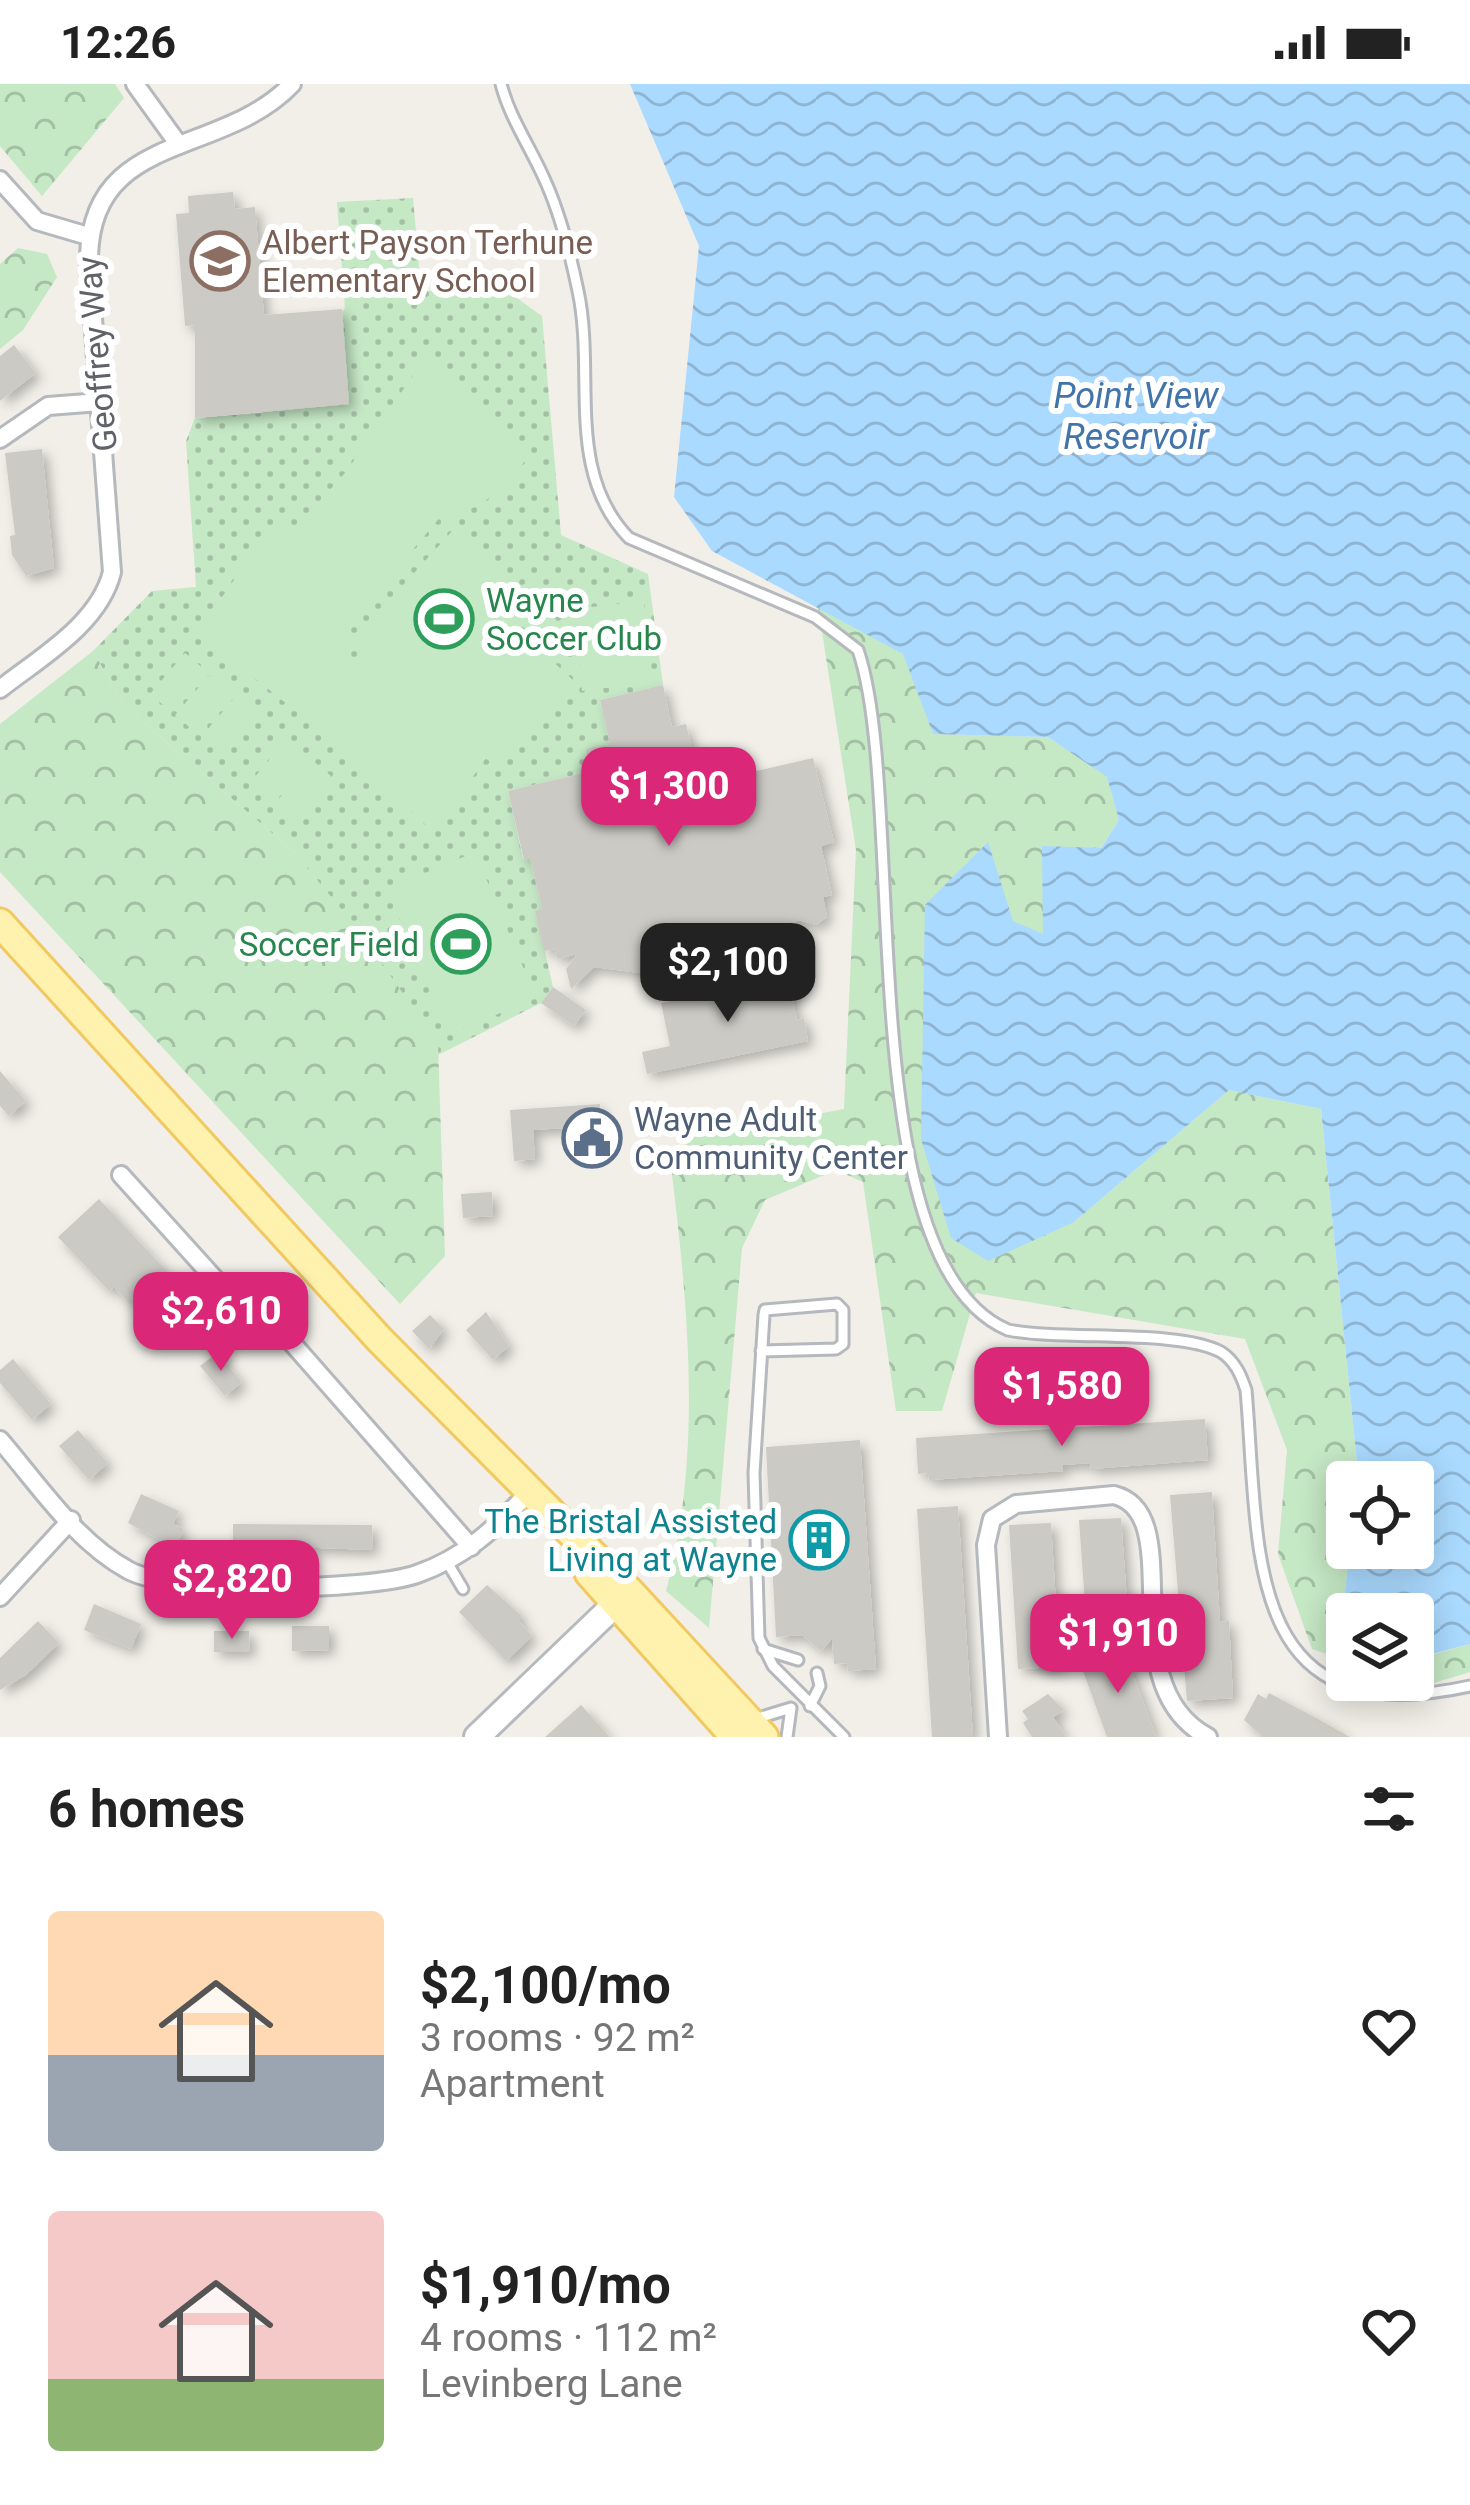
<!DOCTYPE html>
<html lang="en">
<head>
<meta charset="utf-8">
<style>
  :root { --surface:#fff; --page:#f6f6f6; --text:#222; --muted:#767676; --accent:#db2777 }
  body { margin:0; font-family:Roboto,sans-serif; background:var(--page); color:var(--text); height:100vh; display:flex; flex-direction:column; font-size:45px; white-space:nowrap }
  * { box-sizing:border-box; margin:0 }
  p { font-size:39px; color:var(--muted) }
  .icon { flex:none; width:66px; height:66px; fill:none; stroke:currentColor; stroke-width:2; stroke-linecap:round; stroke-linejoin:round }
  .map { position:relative; height:1653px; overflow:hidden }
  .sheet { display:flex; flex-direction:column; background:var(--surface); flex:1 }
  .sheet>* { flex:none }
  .controls { position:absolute; left:1326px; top:1377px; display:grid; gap:24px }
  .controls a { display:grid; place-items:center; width:108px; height:108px; border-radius:12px; background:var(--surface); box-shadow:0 6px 30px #0003; font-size:60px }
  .price { position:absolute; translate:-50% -102px; padding:0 27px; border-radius:24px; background:var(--accent); color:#fff; font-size:39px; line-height:78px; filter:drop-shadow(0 3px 6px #0008) }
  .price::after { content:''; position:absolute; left:50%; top:72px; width:36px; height:27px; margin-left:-18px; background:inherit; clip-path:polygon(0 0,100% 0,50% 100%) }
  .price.selected { background:#222; color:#fff }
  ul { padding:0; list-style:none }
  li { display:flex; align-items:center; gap:36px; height:300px; padding:0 48px }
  li span { display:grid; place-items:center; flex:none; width:336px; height:240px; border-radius:12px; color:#555 }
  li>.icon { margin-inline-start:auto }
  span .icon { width:144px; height:144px; fill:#fffc; stroke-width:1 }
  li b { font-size:51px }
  h2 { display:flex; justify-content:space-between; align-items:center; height:144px; padding:0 48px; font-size:51px }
  .status { display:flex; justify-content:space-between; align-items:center; height:84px; padding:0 60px; background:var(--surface); direction:ltr }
  .status svg { height:33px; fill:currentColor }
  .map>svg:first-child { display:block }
  .grass { fill:url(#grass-dots) }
  .forest { fill:url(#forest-crowns) }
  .pitch { fill:#c5e8c5 }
  .water { fill:url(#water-waves) }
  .building { fill:#cccac5; filter:url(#shadow) }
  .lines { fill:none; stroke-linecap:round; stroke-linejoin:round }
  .lane-casing { stroke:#b5b8bc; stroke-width:15 }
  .street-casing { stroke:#b5b8bc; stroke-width:22 }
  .secondary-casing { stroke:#b6babf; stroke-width:30 }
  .primary-casing { stroke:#f2c960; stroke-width:33 }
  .lane { stroke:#fff; stroke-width:9 }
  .street { stroke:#fff; stroke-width:16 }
  .secondary { stroke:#fff; stroke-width:24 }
  .primary { stroke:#fff2af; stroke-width:27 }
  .labels { text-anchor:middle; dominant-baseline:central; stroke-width:12; stroke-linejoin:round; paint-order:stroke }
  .education-label { font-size:33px; fill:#785e54; stroke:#fff; text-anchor:start }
  .street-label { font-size:33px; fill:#5f6368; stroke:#fff }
  .leisure-label { font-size:33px; fill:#27864d; stroke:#fff; text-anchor:start }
  .service-label { font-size:33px; fill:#4e5e75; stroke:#fff; text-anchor:start }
  .culture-label { font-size:33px; fill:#0d838f; stroke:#fff; text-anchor:end }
  .water-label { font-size:36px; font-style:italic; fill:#4174aa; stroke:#fff }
</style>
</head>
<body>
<div class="status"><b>12:26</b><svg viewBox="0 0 49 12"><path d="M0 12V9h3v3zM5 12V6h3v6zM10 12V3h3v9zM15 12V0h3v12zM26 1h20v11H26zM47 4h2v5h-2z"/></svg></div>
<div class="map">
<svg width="1470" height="1653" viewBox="0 0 1470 1653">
  <defs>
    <pattern id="grass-dots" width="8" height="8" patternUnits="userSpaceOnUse" patternTransform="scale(3)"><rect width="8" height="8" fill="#c5e8c5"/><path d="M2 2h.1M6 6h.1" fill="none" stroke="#a3c0a4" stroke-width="1.8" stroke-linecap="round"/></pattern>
    <pattern id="forest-crowns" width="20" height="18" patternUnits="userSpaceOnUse" patternTransform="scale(3)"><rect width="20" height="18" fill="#c5e8c5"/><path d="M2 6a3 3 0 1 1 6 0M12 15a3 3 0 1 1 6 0" fill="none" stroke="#a3c0a4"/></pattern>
    <pattern id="water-waves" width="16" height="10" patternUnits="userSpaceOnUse" patternTransform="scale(3)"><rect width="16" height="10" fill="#aadaff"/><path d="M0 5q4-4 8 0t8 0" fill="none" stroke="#8eb4d2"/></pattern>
    <filter id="shadow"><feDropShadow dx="5.5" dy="5.5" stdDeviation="6" flood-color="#0004"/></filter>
  </defs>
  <rect width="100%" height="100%" fill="#f1efe8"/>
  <polygon class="grass" points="413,114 421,207 504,205 542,232 561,451 648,490 663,601 600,616 610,660 587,666 592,687 508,707 523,775 530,774 542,825 536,828 553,903 541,919 438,971 437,960 295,769 123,621 93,567 152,507 196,503 186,357 195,334 263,329 345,224 337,118"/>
  <g class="forest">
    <polygon points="0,0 115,0 124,14 42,112 0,62"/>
    <polygon points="18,164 47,170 57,193 23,246 0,265 0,180"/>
    <path d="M818,522l86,48 29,80 115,3 59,39 12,44 -76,115 -30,-14 61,301 155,-132 92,19 38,373h-12l3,66 -9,77 6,5v31l-35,-12 -34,-95 9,-104 -42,-111 -269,-46 -34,118h-46l-33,-229 -27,-12 -71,30 -23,48 -33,380 -43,-37c37,-138 22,-285 5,-425l19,-28 154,-29 12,-259z"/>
    <polygon points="93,567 123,621 295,769 361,849 438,960 445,1172 400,1220 0,788 0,640"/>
    <polygon points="1470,1560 1470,1588 1424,1602 1406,1596 1413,1596 1413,1576"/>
  </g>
  <g class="pitch">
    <path d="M423,277h10l99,91c-26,34 -46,59 -91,64l-91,109 -2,31 12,10 15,-9 -20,-19 99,-109 79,71 -44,50 7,4 23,-24 55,51 -80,84 -8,-7 -48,69h-10l-70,-66 -156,-125 -1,-9 77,-110 18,10 49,-54z"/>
    <polygon points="644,517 653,598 582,607 573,525"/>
    <polygon points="185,569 204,585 169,626 150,610"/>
    <polygon points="210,590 229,607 194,647 175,631"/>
    <polygon points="236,612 255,628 220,669 201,653"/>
    <polygon points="287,655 306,671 271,712 252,696"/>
    <polygon points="312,676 331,692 296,733 277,717"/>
    <polygon points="475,768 536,914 448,951 387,805"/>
  </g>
  <polygon class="water" points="630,0 1470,0 1470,1560 1413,1575 1413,1530 1347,1530 1347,1546 1341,1541 1350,1464 1413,1464 1413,1398 1359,1398 1321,1025 1229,1006 1074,1138 988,1177 951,1154 921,1055 925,821 988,758 1013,837 1043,850 1042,762 1101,764 1119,736 1107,693 1048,653 933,650 903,570 712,467 674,413 699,162"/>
  <g class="building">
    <polygon points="233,108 235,125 255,123 264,231 342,225 349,320 195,334 195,241 185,242 176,130 189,129 188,112"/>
    <polygon points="14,261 36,289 0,317 0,272"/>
    <polygon points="42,365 54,484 26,492 12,471 10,452 15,451 5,369"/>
    <polygon points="663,601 672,643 686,640 700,700 813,674 834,758 821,762 832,811 823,813 827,833 816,841 799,836 779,849 775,845 744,855 745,863 728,870 678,876 680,884 663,892 594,883 571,905 566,885 577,870 557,875 555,865 544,867 535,827 542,825 530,774 524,776 508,707 592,687 586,665 610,660 600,616"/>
    <polygon points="788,893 797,936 804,934 808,957 647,990 642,968 670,962 661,919"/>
    <polygon points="553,903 586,926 574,942 541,919"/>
    <polygon points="0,987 26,1017 9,1032 0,1022"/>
    <polygon points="600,1020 603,1061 582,1062 580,1043 533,1046 535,1075 514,1077 510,1026"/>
    <polygon points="492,1108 493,1132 463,1134 461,1110"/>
    <polygon points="99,1115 165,1185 129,1219 114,1203 109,1207 58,1153"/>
    <polygon points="486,1228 509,1262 493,1276 466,1246"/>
    <polygon points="430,1231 444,1245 429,1265 412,1247"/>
    <polygon points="217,1269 242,1298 225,1312 200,1282"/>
    <polygon points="13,1275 51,1320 32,1336 0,1299 0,1286"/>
    <polygon points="1205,1335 1208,1376 1091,1385 1090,1379 1062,1381 1063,1387 929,1396 928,1389 918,1390 916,1354"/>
    <polygon points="78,1346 108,1379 89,1396 59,1362"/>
    <polygon points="860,1356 876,1585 848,1587 847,1579 834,1580 832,1555 821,1567 802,1551 776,1553 766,1363"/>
    <polygon points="1212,1408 1220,1538 1229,1537 1233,1614 1187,1617 1170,1411"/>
    <polygon points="141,1410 179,1427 173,1440 184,1445 175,1464 128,1439"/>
    <polygon points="958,1422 973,1653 932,1653 917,1425"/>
    <polygon points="1121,1434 1129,1545 1087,1548 1079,1436"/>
    <polygon points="1051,1439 1060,1583 1018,1585 1009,1441"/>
    <polygon points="233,1440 372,1441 373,1466 266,1462 266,1468 233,1468"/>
    <polygon points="487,1501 522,1532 518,1536 532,1552 506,1577 459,1528"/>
    <polygon points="94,1520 141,1540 131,1565 84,1546"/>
    <polygon points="38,1537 59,1559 26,1591 0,1606 0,1574"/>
    <polygon points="292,1542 329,1542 329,1566 292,1567"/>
    <polygon points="214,1547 249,1547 250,1568 214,1568"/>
    <polygon points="1123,1563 1156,1653 1107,1653 1083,1587 1093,1581 1081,1578"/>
    <polygon points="1269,1609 1318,1635 1350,1653 1263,1653 1244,1636 1258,1610 1266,1615"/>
    <polygon points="1048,1610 1064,1626 1053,1633 1066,1653 1032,1653 1023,1639 1028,1635 1022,1627"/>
    <polygon points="581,1621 610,1653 545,1653"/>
  </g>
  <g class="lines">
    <g class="lane-casing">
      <g id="lane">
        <path d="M501,0c9,34 28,61 42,92 17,36 27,76 35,115 18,83 -14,180 51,247l186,79 43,33c50,146 -10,612 150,680 54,11 171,-1 213,22 14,9 20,23 25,38 14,158 -6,347 224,296"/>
        <polyline points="761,1267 836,1265 843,1260 843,1226 837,1220 765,1226 764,1231 754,1389 759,1554 773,1582 844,1653"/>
        <polyline points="447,1478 463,1505"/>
        <polyline points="763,1565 798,1576"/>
        <polyline points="810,1622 820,1602 817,1589"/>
        <polyline points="755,1635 791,1624 787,1653"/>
      </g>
    </g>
    <g class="street-casing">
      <g id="street">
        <polyline points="135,0 179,61"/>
        <polyline points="0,96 37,137 88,152"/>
        <polyline points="0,355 48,322 100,318"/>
        <path d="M0,605c41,-32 99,-65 112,-117l-23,-307c-3,-135 132,-106 203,-181"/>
        <polyline points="121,1091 223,1204 253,1220 278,1243 471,1463"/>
        <path d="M0,1356c38,44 76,102 128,130 44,25 240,21 289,4 46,-16 78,-45 110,-80"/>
        <polyline points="0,1513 71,1436"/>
        <path d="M998,1653l-12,-192 6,-26 24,-15 98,-9c77,19 -6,189 94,242"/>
      </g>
    </g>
    <g class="secondary-casing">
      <polyline id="secondary" points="477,1653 627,1509"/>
    </g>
    <g class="primary-casing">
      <g id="primary">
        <polyline points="0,839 380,1256 629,1507 764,1653"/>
        <polyline points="589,1489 735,1653"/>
      </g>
    </g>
    <use href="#lane" class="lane"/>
    <use href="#street" class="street"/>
    <use href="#secondary" class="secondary"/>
    <use href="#primary" class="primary"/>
  </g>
  <defs>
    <g id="school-ring" transform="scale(3)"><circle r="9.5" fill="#fff" stroke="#8d6e63" stroke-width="1.5"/><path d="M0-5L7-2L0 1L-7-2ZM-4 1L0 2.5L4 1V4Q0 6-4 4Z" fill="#8d6e63"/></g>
    <g id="stadium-ring" transform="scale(3)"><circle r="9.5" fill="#fff" stroke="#2e9e5b" stroke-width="1.5"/><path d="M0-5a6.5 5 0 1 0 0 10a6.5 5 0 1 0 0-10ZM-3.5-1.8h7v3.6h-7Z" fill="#2e9e5b"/></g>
    <g id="civic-ring" transform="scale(3)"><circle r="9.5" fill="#fff" stroke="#5c6f8a" stroke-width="1.5"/><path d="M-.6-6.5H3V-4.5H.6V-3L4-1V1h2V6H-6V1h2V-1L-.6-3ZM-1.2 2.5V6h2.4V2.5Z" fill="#5c6f8a"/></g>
    <g id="building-ring" transform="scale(3)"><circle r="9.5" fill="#fff" stroke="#0f9aa8" stroke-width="1.5"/><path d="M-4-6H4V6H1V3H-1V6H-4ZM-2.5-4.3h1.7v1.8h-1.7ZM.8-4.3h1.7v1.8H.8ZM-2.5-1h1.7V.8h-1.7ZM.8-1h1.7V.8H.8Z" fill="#0f9aa8"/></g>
  </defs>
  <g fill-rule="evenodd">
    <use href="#school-ring" x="220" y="177"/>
    <use href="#stadium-ring" x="444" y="535"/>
    <use href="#stadium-ring" x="461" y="860"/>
    <use href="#civic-ring" x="592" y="1054"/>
    <use href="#building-ring" x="819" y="1456"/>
  </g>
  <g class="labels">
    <g class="education-label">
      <text x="262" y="158">Albert Payson Terhune<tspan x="262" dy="38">Elementary School</tspan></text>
    </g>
    <g class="street-label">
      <text transform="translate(97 270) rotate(-95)">Geoffrey Way</text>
    </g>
    <g class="leisure-label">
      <text x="486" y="516">Wayne<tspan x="486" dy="38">Soccer Club</tspan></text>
      <text x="419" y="860" text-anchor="end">Soccer Field</text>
    </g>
    <g class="service-label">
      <text x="634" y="1035">Wayne Adult<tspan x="634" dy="38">Community Center</tspan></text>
    </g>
    <g class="culture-label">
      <text x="777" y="1437">The Bristal Assisted<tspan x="777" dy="38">Living at Wayne</tspan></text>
    </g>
    <g class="water-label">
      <text x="1136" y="312">Point View<tspan x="1136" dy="41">Reservoir</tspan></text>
    </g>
  </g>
</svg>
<div class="controls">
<a><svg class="icon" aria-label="locate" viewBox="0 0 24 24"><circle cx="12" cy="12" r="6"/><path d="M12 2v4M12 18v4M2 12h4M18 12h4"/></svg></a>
<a><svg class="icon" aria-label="layers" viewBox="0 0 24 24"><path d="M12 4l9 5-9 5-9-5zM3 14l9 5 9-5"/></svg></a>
</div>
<b class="price" style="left:669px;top:765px">$1,300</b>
<b class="price selected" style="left:728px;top:941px">$2,100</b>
<b class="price" style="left:221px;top:1290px">$2,610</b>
<b class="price" style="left:1062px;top:1365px">$1,580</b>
<b class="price" style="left:232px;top:1558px">$2,820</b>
<b class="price" style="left:1118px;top:1612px">$1,910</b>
</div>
<section class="sheet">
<h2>6 homes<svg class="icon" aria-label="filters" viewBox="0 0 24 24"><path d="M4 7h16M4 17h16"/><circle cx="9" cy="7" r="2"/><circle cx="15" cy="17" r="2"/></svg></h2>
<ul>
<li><span style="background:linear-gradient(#ffd9b3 60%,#9aa5b1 0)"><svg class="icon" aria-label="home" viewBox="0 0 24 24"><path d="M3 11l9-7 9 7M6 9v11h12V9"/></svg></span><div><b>$2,100/mo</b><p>3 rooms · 92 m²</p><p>Apartment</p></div><svg class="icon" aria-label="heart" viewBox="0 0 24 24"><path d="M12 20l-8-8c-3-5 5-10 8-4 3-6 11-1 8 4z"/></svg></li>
<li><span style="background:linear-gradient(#f6c9c9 70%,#8fb573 0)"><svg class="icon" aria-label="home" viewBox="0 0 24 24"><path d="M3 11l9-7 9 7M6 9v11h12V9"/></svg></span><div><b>$1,910/mo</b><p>4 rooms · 112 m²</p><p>Levinberg Lane</p></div><svg class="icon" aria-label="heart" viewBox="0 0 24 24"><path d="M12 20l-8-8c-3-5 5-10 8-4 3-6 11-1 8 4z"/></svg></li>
</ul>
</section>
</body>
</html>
